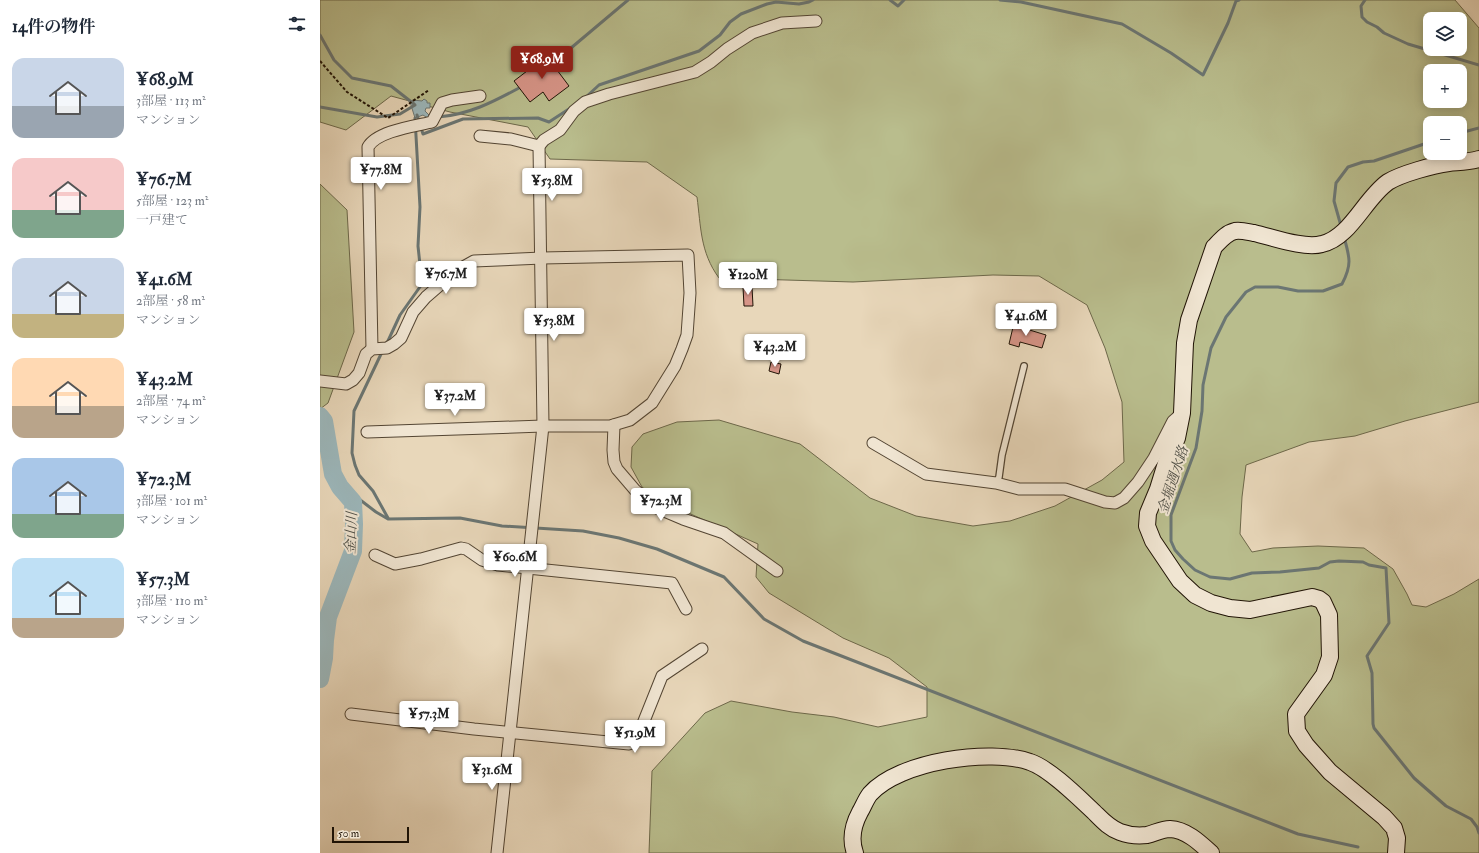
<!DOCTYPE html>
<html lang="ja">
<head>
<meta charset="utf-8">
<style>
  :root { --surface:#fff; --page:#f2f2f3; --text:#1f2937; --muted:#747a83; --accent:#8f2418 }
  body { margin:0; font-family:"IM FELL Double Pica","Noto Serif JP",serif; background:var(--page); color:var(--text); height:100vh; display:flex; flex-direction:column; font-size:15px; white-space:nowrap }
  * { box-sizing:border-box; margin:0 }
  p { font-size:13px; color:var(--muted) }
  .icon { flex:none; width:22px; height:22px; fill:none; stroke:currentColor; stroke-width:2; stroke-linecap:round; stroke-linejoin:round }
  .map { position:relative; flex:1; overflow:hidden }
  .details { display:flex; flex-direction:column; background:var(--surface); width:320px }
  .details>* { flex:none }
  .buttons { position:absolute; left:1103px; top:12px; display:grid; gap:8px }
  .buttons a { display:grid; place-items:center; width:44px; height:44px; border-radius:8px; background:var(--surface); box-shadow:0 2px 10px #0003; font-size:20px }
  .scale { position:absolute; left:12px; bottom:10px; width:77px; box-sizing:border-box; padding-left:4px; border:2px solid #211406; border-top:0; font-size:11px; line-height:14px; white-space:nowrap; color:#211406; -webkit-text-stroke:3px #f0e5d2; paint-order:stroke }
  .price { position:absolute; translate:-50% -34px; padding:0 9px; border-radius:4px; background:#fff; color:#222; font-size:13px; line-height:26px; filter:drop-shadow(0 1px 2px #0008) }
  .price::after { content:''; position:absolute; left:50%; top:24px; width:12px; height:9px; margin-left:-6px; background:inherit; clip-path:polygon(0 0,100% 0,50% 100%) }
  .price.selected { background:var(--accent); color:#fff }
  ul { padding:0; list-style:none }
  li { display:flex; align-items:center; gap:12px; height:100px; padding:0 12px }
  li span { display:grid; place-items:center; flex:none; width:112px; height:80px; border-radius:12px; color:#555 }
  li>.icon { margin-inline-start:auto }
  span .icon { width:48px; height:48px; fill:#fffc; stroke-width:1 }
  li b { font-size:17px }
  h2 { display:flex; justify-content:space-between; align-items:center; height:48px; padding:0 12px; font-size:17px }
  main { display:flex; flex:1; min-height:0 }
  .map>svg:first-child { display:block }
  .green { fill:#b9bd8d; stroke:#6d684a; fill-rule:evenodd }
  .water { fill:#9cb7bb; stroke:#6b7673 }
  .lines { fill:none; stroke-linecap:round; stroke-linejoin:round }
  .stream { stroke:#6b7673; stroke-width:3 }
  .river { stroke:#9cb7bb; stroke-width:18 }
  .building { fill:#d69487; stroke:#211406 }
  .lane-casing { stroke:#534533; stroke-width:8 }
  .street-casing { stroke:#534533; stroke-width:13 }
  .secondary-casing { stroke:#211406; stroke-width:18 }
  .path { stroke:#211406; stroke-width:2; stroke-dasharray:3 2; stroke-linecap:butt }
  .lane { stroke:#f0e5d2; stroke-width:5.5 }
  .street { stroke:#f0e5d2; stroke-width:11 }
  .secondary { stroke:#f0e5d2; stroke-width:16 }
  .labels { text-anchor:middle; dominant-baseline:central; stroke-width:4; stroke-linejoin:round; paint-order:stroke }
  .water-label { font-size:14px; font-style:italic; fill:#4c4d45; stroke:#f0e5d2 }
</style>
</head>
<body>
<main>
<section class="details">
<h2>14件の物件<svg class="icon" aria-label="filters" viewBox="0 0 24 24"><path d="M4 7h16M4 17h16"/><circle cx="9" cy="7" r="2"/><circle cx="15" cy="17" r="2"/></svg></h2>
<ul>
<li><span style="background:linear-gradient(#c9d6e8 60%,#9aa5b1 0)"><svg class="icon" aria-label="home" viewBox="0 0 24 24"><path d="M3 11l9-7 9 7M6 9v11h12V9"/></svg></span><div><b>¥68.9M</b><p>3部屋 · 113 m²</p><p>マンション</p></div></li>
<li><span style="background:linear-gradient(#f6c9c9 65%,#7fa58c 0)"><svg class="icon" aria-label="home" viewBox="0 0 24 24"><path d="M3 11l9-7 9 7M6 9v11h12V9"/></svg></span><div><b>¥76.7M</b><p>5部屋 · 123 m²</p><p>一戸建て</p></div></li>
<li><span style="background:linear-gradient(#c9d6e8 70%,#c2b280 0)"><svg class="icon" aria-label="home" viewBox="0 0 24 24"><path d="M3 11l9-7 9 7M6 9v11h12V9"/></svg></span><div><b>¥41.6M</b><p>2部屋 · 58 m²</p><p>マンション</p></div></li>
<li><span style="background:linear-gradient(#ffd9b3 60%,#b9a48a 0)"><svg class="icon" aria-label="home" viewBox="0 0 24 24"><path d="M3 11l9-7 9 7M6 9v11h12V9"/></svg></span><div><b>¥43.2M</b><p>2部屋 · 74 m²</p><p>マンション</p></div></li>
<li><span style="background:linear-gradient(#a9c7e8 70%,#7fa58c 0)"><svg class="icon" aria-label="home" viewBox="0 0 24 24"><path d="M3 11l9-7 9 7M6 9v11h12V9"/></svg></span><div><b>¥72.3M</b><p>3部屋 · 101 m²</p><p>マンション</p></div></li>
<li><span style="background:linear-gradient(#bfe0f5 75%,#b9a48a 0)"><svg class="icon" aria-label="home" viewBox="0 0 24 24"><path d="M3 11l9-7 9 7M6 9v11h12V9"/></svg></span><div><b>¥57.3M</b><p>3部屋 · 110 m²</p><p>マンション</p></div></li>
</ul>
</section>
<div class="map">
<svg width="1159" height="853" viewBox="0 0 1159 853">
  <rect width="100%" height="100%" fill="#e8d7ba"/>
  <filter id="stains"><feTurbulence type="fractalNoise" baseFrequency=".005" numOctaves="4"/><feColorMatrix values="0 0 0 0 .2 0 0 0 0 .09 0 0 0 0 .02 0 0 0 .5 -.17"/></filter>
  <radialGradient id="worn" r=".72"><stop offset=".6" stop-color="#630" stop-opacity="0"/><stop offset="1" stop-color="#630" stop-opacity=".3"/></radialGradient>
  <g class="green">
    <path d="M0,0h1135l24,28v374l-74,19 -50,15 -46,6 -63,23 -4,32 -2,37 12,18 21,-4 45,-2 46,2 29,21 14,25 5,11 14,2 28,-13 25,-15v274h-830l3,-82 53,-58 26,-12 61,11 42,5 44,10 49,-10v-30l-38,-29 -46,-20 -74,-45 -13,-16 2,-33 -101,-45 -15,-12 -11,-20 1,-20 11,-13 34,-12 42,-2 81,24 70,54 46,18 57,10 37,-5 45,-15 47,-26 22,-18 -2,-60 -17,-54 -18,-43 -48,-29 -46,-1 -140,7 -134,-4c-19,-26 -18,-51 -22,-81l-50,-35 -97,-3 -22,-32 -78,-15 -59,-16 -45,34 -26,-8zM1110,19h30v30h-30zM1110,71h30v30h-30zM1110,123h30v30h-30z"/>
    <polygon points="0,184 27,210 34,332 8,403 0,409"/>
  </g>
  <polygon class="water" points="104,99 107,101 107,103 110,103 110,108 106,108 105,111 111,117 109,119 103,115 95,118 90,102 93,100 102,101"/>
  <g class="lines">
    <g class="stream">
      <polyline points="570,0 578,6 584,0"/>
      <polyline points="680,0 701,2 802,24 851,53 883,75 908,23 916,1 919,0"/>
      <polyline points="1045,0 1041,6 1042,17 1047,22 1057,27 1064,33 1088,44 1159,65"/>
      <polyline points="0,35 14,60 32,78 71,86 94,104"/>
      <polyline points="232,64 308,0"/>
      <polyline points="266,97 279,85 379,51 400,35 410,22 421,14 447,4 456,2 479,4 489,2 493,0"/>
      <polyline points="0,107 57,117 80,114 95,105"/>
      <polyline points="97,115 103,134 143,119 218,118 229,122 252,107"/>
      <path d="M118,117c30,-2 55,-15 81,-29"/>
      <polyline points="1140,133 1159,128"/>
      <polyline points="1021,226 1014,201 1016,183 1028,167 1043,162 1054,161 1110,142"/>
      <path d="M1024,237c6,21 8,28 -2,47l-19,7h-25l-20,-4h-23l-9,5 -20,25 -15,31 -8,37 -1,26 -6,37 -25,67v26l4,9 8,9 12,11 15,7 20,2 22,-6 28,-1 39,-4 11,-6 9,-1 24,1 6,3 17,3 3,55 -22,33 5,17 1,51 1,4 40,50 32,28 25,13 6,8 2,6"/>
      <polyline points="67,343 80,315 102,284 98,246 100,207 95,118"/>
      <polyline points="62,352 34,411 32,453 35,465 39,475 53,491 68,518"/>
      <polyline points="25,493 39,499 56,512 68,519 140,518 182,526 263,531 299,538 337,549 404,577 444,619 483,641 978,834 1038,847"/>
    </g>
    <polyline class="river" points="0,416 4,421 13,474 20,487 33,502 34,524 33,551 8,617 5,640 4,658 0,679"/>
  </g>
  <g class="building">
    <polygon points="225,54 249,86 229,101 223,92 210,102 194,81 207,71 206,69"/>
    <polygon points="423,287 432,287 433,306 424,306"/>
    <polygon points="694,323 704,326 703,328 726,335 722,348 700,342 699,347 689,344"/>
    <polygon points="451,362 461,364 459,374 449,371"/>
  </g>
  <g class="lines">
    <g class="lane-casing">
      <polyline id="lane" points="676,483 679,477 682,455 704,366"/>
    </g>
    <g class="street-casing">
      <g id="street">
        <polyline points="160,136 191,139 219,146 224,140 240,130 254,111 265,102 289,94 375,72 391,62 407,49 432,33 462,23 496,21"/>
        <path d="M52,349l-4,-202c9,-16 47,-21 64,-25l10,-19 10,-3 28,-4"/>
        <polyline points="0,381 26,384 33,380 39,373 46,354 52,349 67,348 74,344 81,338 93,312 106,297 136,271 154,261 222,258 368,255 370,293 367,335 362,349 355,366 332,403 310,420 290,426 223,426 47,432"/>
        <polyline points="294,425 293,450 294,462 297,469 315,490 337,508 363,519 404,533 457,571"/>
        <polyline points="553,443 606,474 676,483 699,489 745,489 785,502 795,503 804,498 818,482 834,458 853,421 862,413"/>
        <polyline points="55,555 75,564 101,559 141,548 146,549 162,560 178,565 352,583 366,609"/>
        <polyline points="31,714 154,729 309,744 314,742 318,736 342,676 382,649"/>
        <polyline points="177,853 223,426 219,146"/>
      </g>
    </g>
    <g class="secondary-casing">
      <g id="secondary">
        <path d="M535,853c-5,-14 -2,-28 5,-41 3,-5 6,-13 10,-18 29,-33 120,-46 160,-32 19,6 49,36 64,50 8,8 15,16 26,20 8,3 18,4 27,3 8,-2 15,-6 23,-6 17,1 30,14 41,24"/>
        <path d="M1076,853l1,-15 -3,-10 -10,-11 -54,-45 -24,-27 -9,-14 -1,-17 28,-39 6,-18 -1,-42 -6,-13 -4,-3 -7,-2 -62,13 -20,-2 -19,-5 -16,-8 -15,-14 -27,-40 -6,-15 1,-13 10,-24 8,-26 11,-25 5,-25 3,-70 4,-23 25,-73c6,-6 12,-14 21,-16 6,-1 13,1 19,2 18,4 50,16 68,11 28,-6 43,-46 66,-62 13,-8 45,-17 61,-19 10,-1 20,-1 30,-4"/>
      </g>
    </g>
    <polyline class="path" points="0,61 27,92 68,118 109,90"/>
    <use href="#lane" class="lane"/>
    <use href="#street" class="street"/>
    <use href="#secondary" class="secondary"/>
  </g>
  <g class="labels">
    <g class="water-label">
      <text transform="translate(853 480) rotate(-72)">金堀週水路</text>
      <text transform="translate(31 533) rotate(-87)">金山川</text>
    </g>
  </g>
  <rect width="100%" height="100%" filter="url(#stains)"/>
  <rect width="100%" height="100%" fill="url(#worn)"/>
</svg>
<div class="buttons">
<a><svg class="icon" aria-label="layers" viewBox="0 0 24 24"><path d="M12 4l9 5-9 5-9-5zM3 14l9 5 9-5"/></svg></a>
<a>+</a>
<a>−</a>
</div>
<div class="scale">50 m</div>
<b class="price selected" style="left:222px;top:80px">¥68.9M</b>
<b class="price" style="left:61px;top:191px">¥77.8M</b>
<b class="price" style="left:232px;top:202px">¥53.8M</b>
<b class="price" style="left:126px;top:295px">¥76.7M</b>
<b class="price" style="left:428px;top:296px">¥120M</b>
<b class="price" style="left:706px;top:337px">¥41.6M</b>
<b class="price" style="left:234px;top:342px">¥53.8M</b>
<b class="price" style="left:455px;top:368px">¥43.2M</b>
<b class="price" style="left:135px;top:417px">¥37.2M</b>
<b class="price" style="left:341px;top:522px">¥72.3M</b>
<b class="price" style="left:195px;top:578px">¥60.6M</b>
<b class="price" style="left:109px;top:735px">¥57.3M</b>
<b class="price" style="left:315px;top:754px">¥51.9M</b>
<b class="price" style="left:172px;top:791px">¥31.6M</b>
</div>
</main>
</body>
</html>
